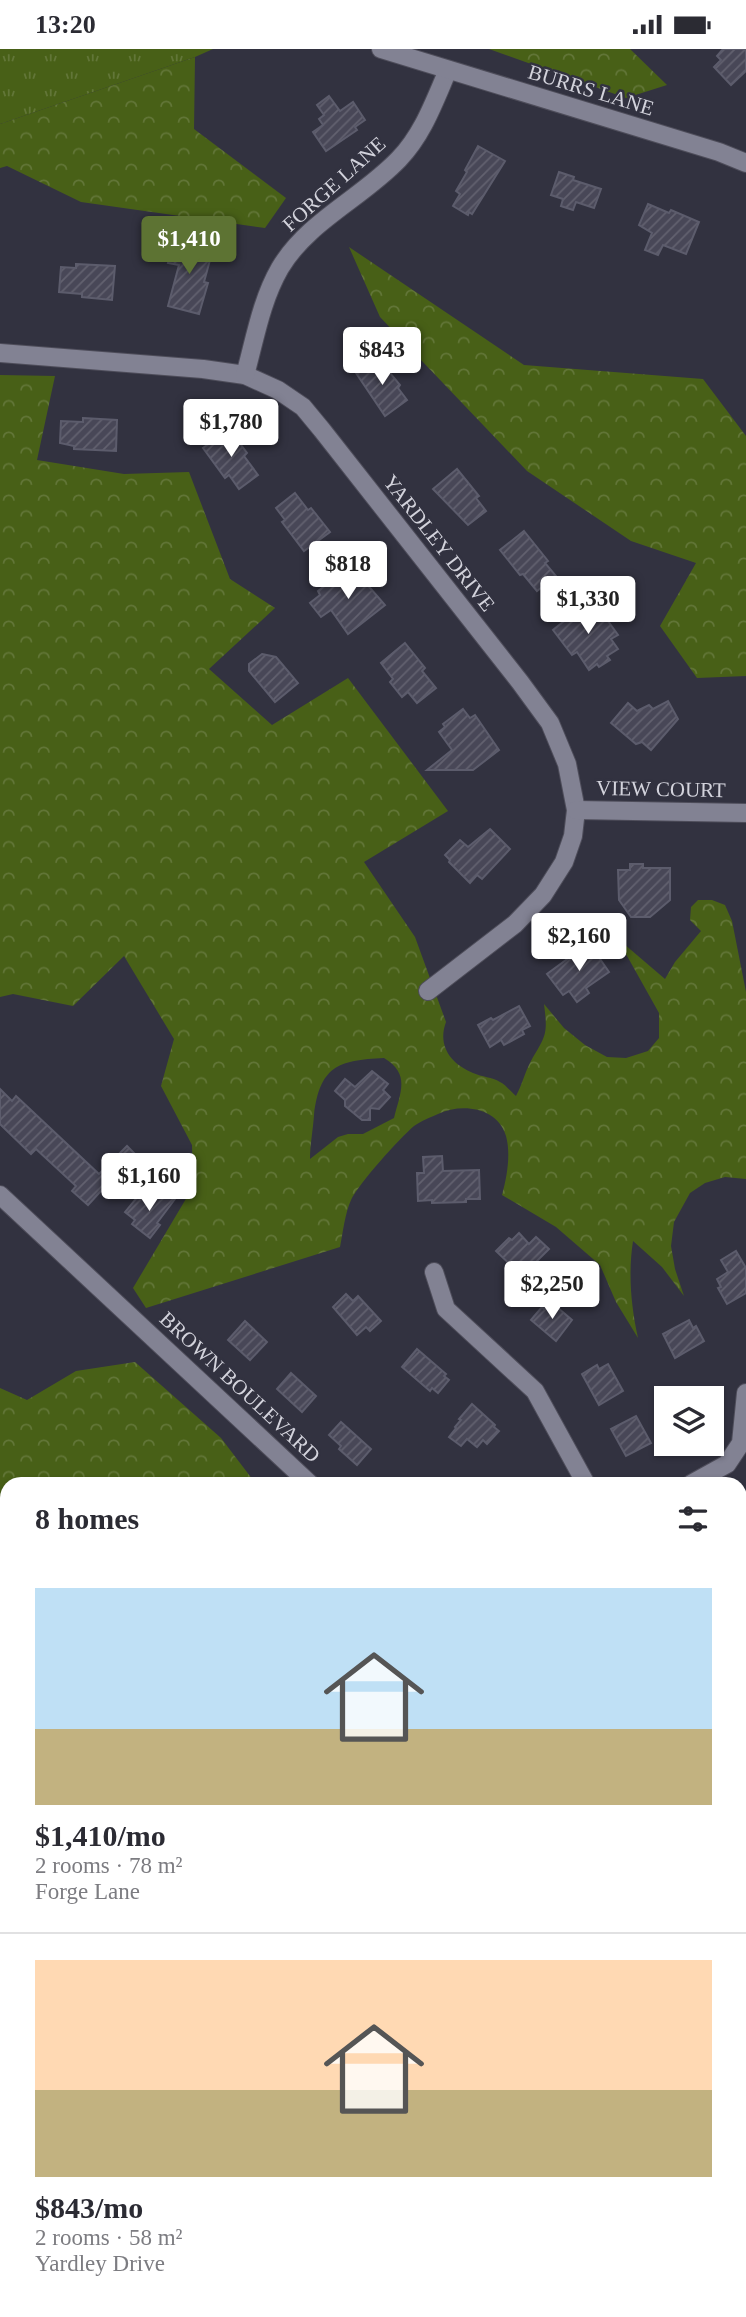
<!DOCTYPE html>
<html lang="en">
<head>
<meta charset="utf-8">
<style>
  :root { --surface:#fff; --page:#f2f2f3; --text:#2b2b33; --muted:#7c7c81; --line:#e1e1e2; --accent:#5d7333 }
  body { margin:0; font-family:Georgia,serif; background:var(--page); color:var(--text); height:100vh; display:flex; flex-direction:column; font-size:26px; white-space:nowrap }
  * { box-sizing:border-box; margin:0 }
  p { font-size:23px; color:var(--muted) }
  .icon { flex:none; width:38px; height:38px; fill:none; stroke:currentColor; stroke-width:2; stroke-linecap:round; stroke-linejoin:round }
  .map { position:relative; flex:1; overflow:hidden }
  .details { position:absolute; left:0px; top:1428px; width:747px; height:840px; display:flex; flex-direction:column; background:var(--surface); border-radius:21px 21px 0 0; box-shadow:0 2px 5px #0004 }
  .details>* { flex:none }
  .tools { position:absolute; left:654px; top:1337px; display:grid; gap:14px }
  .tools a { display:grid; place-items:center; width:70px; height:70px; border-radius:0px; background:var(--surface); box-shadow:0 2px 5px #0004; font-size:35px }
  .price { position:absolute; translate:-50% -60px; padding:0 16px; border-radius:7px; background:#fff; color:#222; font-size:23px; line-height:46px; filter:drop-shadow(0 2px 4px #0008) }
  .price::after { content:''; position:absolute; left:50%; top:42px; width:21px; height:16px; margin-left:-10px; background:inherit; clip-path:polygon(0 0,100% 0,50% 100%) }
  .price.on { background:var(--accent); color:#fff }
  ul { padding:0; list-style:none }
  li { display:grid; align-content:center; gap:14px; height:371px; padding:0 35px }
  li+li { border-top:2px solid var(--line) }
  li span { display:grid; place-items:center; height:217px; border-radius:0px; color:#555 }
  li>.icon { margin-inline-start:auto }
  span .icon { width:126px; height:126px; fill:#fffc; stroke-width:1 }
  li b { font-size:30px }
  h2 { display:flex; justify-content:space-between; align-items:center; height:84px; padding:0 35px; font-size:30px }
  .status { display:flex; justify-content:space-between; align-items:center; height:49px; padding:0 35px; background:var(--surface); direction:ltr }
  .status svg { height:19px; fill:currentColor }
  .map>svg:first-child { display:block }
  .grass { fill:url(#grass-tufts) }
  .forest { fill:url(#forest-crowns); fill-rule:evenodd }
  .building { fill:url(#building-hatch); stroke:#5c5c6c; stroke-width:2 }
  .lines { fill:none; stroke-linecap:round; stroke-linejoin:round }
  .service-casing { stroke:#4e4d5a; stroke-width:12 }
  .minor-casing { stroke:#4e4d5a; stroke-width:20 }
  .tertiary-casing { stroke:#4e4d5a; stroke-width:20 }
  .service { stroke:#828293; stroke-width:10 }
  .minor { stroke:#828293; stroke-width:18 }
  .tertiary { stroke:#828293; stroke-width:18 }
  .labels { text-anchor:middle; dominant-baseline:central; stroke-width:5; stroke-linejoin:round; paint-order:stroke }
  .street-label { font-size:21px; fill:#d3d3dc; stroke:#323240 }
</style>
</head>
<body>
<div class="status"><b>13:20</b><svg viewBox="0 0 49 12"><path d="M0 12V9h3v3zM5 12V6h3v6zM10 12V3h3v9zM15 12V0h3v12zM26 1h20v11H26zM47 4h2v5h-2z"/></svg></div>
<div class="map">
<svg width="746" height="2268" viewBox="0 0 746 2268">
  <defs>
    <pattern id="grass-tufts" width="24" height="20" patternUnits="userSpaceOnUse" patternTransform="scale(1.75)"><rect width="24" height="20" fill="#486017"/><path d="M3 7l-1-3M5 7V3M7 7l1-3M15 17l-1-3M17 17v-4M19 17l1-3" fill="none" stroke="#627638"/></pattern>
    <pattern id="forest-crowns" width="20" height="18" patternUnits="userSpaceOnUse" patternTransform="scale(1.75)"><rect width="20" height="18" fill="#486017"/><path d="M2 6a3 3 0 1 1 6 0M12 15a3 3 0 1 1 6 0" fill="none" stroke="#627638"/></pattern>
    <pattern id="building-hatch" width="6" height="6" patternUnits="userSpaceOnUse" patternTransform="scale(1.75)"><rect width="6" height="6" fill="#484757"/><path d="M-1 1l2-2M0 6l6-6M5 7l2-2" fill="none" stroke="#62616f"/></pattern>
  </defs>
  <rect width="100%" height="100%" fill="#323240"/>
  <g class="grass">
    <polygon points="0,0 213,0 195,8 0,75"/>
    <polygon points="0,1708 7,1709 7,1942 0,1939"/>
  </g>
  <g class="forest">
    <polygon points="489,0 630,0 667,36 626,49"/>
    <polygon points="195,8 194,80 286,149 265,179 81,153 7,117 0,119 0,75"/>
    <polygon points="349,198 524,316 703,330 746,387 746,627 697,629 660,577 696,514 631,492 527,422 380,268"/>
    <path d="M0,326l55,1 -18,84 87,14 65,-2 41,107 45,29 -66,61 63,56 76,-47 100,133 -84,51 51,75 31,85c-9,24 5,42 27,51 9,4 19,4 27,9 6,3 11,10 16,14 6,-11 9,-24 15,-35 15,-26 17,-26 13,-57l20,24 21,17 22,12 19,1 22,-7 11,-13v-25l-42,-75 48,41 10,-17 26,-31 -11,-11 1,-13 7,-7h14l13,5 7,16 14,71v187l-21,-2 -20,6 -15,10 -16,29 -3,24 4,23 9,27 -22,-29 -29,-26c-5,33 -2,65 5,97l-22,-36 -16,-37 -44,-38 -54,-32c5,-18 9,-41 4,-59 -9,-29 -44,-33 -68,-22 -7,3 -17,7 -24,12 -14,12 -55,57 -63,74 -6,13 -8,32 -11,47l-194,61 -13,-20 60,-101 -1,-42 -31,-59 13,-47 -50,-83 -51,50 -60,-12 -13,3zM384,1009c27,16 16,35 10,60l-31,16h-15l-10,3 -28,22c0,-14 3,-29 4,-44 6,-48 23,-55 70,-57z"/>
    <polygon points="135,1313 221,1389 256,1435 7,1435 7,1695 0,1695 0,1339 27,1351 76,1322"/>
  </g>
  <g class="building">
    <polygon points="723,0 746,0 746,22 731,36 714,18 721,11 717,7"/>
    <polygon points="329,47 340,62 353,53 365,71 355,78 357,81 326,102 313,83 323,76 319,70 324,66 317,56"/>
    <polygon points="478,97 505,112 472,165 469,163 468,166 453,157 460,145 456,142 467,123 465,121"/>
    <polygon points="559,123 574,128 573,131 601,140 594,159 576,153 573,161 561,157 563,150 551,146"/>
    <polygon points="648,155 669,164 671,161 699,173 686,205 663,196 658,206 645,201 652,184 639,176"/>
    <polygon points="174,191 205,196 202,209 210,211 204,233 208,234 199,265 168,257 179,216 168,214"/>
    <polygon points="76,215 115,217 112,251 82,248 82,245 59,243 61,218 76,219"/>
    <polygon points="375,310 383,321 386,319 400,336 398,339 407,351 385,367 356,324"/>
    <polygon points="83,369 117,371 116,402 74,400 74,397 60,394 61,372 83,373"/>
    <polygon points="229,380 247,404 244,407 258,426 239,440 229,426 225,429 203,399"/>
    <polygon points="457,420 479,447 476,449 486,462 468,476 433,440"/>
    <polygon points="295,444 308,461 311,459 330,483 304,502 282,473 285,471 276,459"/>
    <polygon points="524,482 548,512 545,514 556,527 537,542 523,525 520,526 500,501"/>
    <polygon points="344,522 351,531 358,525 385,556 348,585 331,561 321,568 310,554 320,546 318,542"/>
    <polygon points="595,554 618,586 611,590 618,600 607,607 610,611 599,618 597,615 589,621 577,603 572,606 553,581 578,561 580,564"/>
    <polygon points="405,594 425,619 422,622 436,639 417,654 408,643 402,648 390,633 393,630 381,614"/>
    <polygon points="262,605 276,608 298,634 275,653 249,622 249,615"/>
    <polygon points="668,652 678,670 651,701 642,693 636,695 611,674 628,654 637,662 649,656 653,660"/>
    <polygon points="463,660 470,669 475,666 499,701 473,721 427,721 452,701 439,683 445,678 443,675"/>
    <polygon points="490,780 510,800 482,830 477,826 470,834 449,813 450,811 445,806 460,791 468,798"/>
    <polygon points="630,815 643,815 643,819 670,819 670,851 650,868 631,868 619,851 618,821 630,821"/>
    <polygon points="589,894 609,923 586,939 589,944 577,953 569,942 563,946 547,925"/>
    <polygon points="519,957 530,977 522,981 524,985 504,996 501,991 490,998 478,976 491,969 493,971"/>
    <polygon points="372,1022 388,1035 383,1041 390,1048 379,1060 370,1059 370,1071 362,1071 345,1057 345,1051 335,1042 345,1030 355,1038"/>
    <polygon points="0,1040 12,1052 16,1047 99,1125 127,1097 135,1105 88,1156 72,1142 76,1137 36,1100 31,1105 0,1075"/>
    <polygon points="442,1107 443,1122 479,1121 480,1150 466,1150 466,1153 432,1154 432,1151 418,1152 417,1124 424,1124 423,1108"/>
    <polygon points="163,1141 175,1150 157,1174 160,1176 150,1189 132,1175 135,1171 125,1163 139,1146 152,1155"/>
    <polygon points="519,1184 529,1195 536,1188 549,1200 522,1227 496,1202 509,1189 512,1191"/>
    <polygon points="736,1202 746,1219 746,1244 727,1255 718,1239 721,1238 717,1230 728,1223 721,1211"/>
    <polygon points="346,1245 353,1252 358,1247 381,1272 370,1282 366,1278 357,1286 333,1258"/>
    <polygon points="551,1253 572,1271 556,1292 531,1271 542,1258 544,1260"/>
    <polygon points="689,1271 693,1279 696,1277 704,1292 675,1309 663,1285"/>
    <polygon points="245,1272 267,1293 250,1311 228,1291"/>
    <polygon points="417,1300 446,1325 444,1327 449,1331 438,1344 432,1339 430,1342 402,1318"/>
    <polygon points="608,1315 623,1342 599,1356 582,1325 597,1316 599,1320"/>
    <polygon points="291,1324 316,1347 302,1363 277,1340"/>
    <polygon points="472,1355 495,1376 494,1378 499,1382 487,1395 483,1391 477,1398 467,1390 461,1397 449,1388 456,1379 455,1378 461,1371 459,1370"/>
    <polygon points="636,1367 651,1394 626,1407 611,1380"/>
    <polygon points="341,1373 371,1400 357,1416 339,1400 341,1397 329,1386"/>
  </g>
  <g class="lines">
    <g class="service-casing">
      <polyline id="service" points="740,1943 746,1940"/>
    </g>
    <g class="minor-casing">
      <g id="minor">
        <polyline points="0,304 203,320 245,326 278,341 303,358 322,381 520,633 550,674 567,715 576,761 573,787 564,813 543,846 515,875 428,942"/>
        <path d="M245,326c10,-36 16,-74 35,-107 28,-47 82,-70 119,-109 24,-25 35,-57 49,-89"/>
        <polyline points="576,761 746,764"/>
        <polyline points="0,1146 310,1435"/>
        <polyline points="434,1223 446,1260 535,1342 586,1435"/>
        <polyline points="691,1435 727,1415 741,1394 746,1344"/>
        <polyline points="0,1955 7,1958"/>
        <polyline points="740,2005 746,2016"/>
        <polyline points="0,2199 7,2202"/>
        <polyline points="416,2261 420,2268"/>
        <polyline points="70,2268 73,2261"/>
      </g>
    </g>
    <g class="tertiary-casing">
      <polyline id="tertiary" points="381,0 719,103 746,114"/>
    </g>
    <use href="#service" class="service"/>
    <use href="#minor" class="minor"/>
    <use href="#tertiary" class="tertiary"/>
  </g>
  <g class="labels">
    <g class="street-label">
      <text transform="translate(591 41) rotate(17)">BURRS LANE</text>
      <text transform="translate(334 135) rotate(-42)">FORGE LANE</text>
      <text transform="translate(439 494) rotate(52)">YARDLEY DRIVE</text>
      <text transform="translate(661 740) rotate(1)">VIEW COURT</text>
      <text transform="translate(240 1338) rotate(43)">BROWN BOULEVARD</text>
    </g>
  </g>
</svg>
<div class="tools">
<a><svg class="icon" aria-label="layers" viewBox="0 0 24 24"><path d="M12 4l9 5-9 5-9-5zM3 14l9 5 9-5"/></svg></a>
</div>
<b class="price on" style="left:189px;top:227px">$1,410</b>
<b class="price" style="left:382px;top:338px">$843</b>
<b class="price" style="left:231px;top:410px">$1,780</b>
<b class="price" style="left:348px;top:552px">$818</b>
<b class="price" style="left:588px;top:587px">$1,330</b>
<b class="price" style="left:579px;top:924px">$2,160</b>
<b class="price" style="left:149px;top:1164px">$1,160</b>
<b class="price" style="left:552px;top:1272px">$2,250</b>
<section class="details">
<h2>8 homes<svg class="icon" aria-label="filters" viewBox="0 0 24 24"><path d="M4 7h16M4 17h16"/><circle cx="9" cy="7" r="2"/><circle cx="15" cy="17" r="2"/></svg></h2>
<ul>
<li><span style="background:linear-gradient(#bfe0f5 65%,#c2b280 0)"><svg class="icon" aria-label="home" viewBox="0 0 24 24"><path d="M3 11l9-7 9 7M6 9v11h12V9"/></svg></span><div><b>$1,410/mo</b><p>2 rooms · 78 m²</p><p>Forge Lane</p></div></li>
<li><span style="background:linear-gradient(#ffd9b3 60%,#c2b280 0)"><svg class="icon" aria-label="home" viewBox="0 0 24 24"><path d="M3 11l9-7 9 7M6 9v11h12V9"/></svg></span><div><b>$843/mo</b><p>2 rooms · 58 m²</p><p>Yardley Drive</p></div></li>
</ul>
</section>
</div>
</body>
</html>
